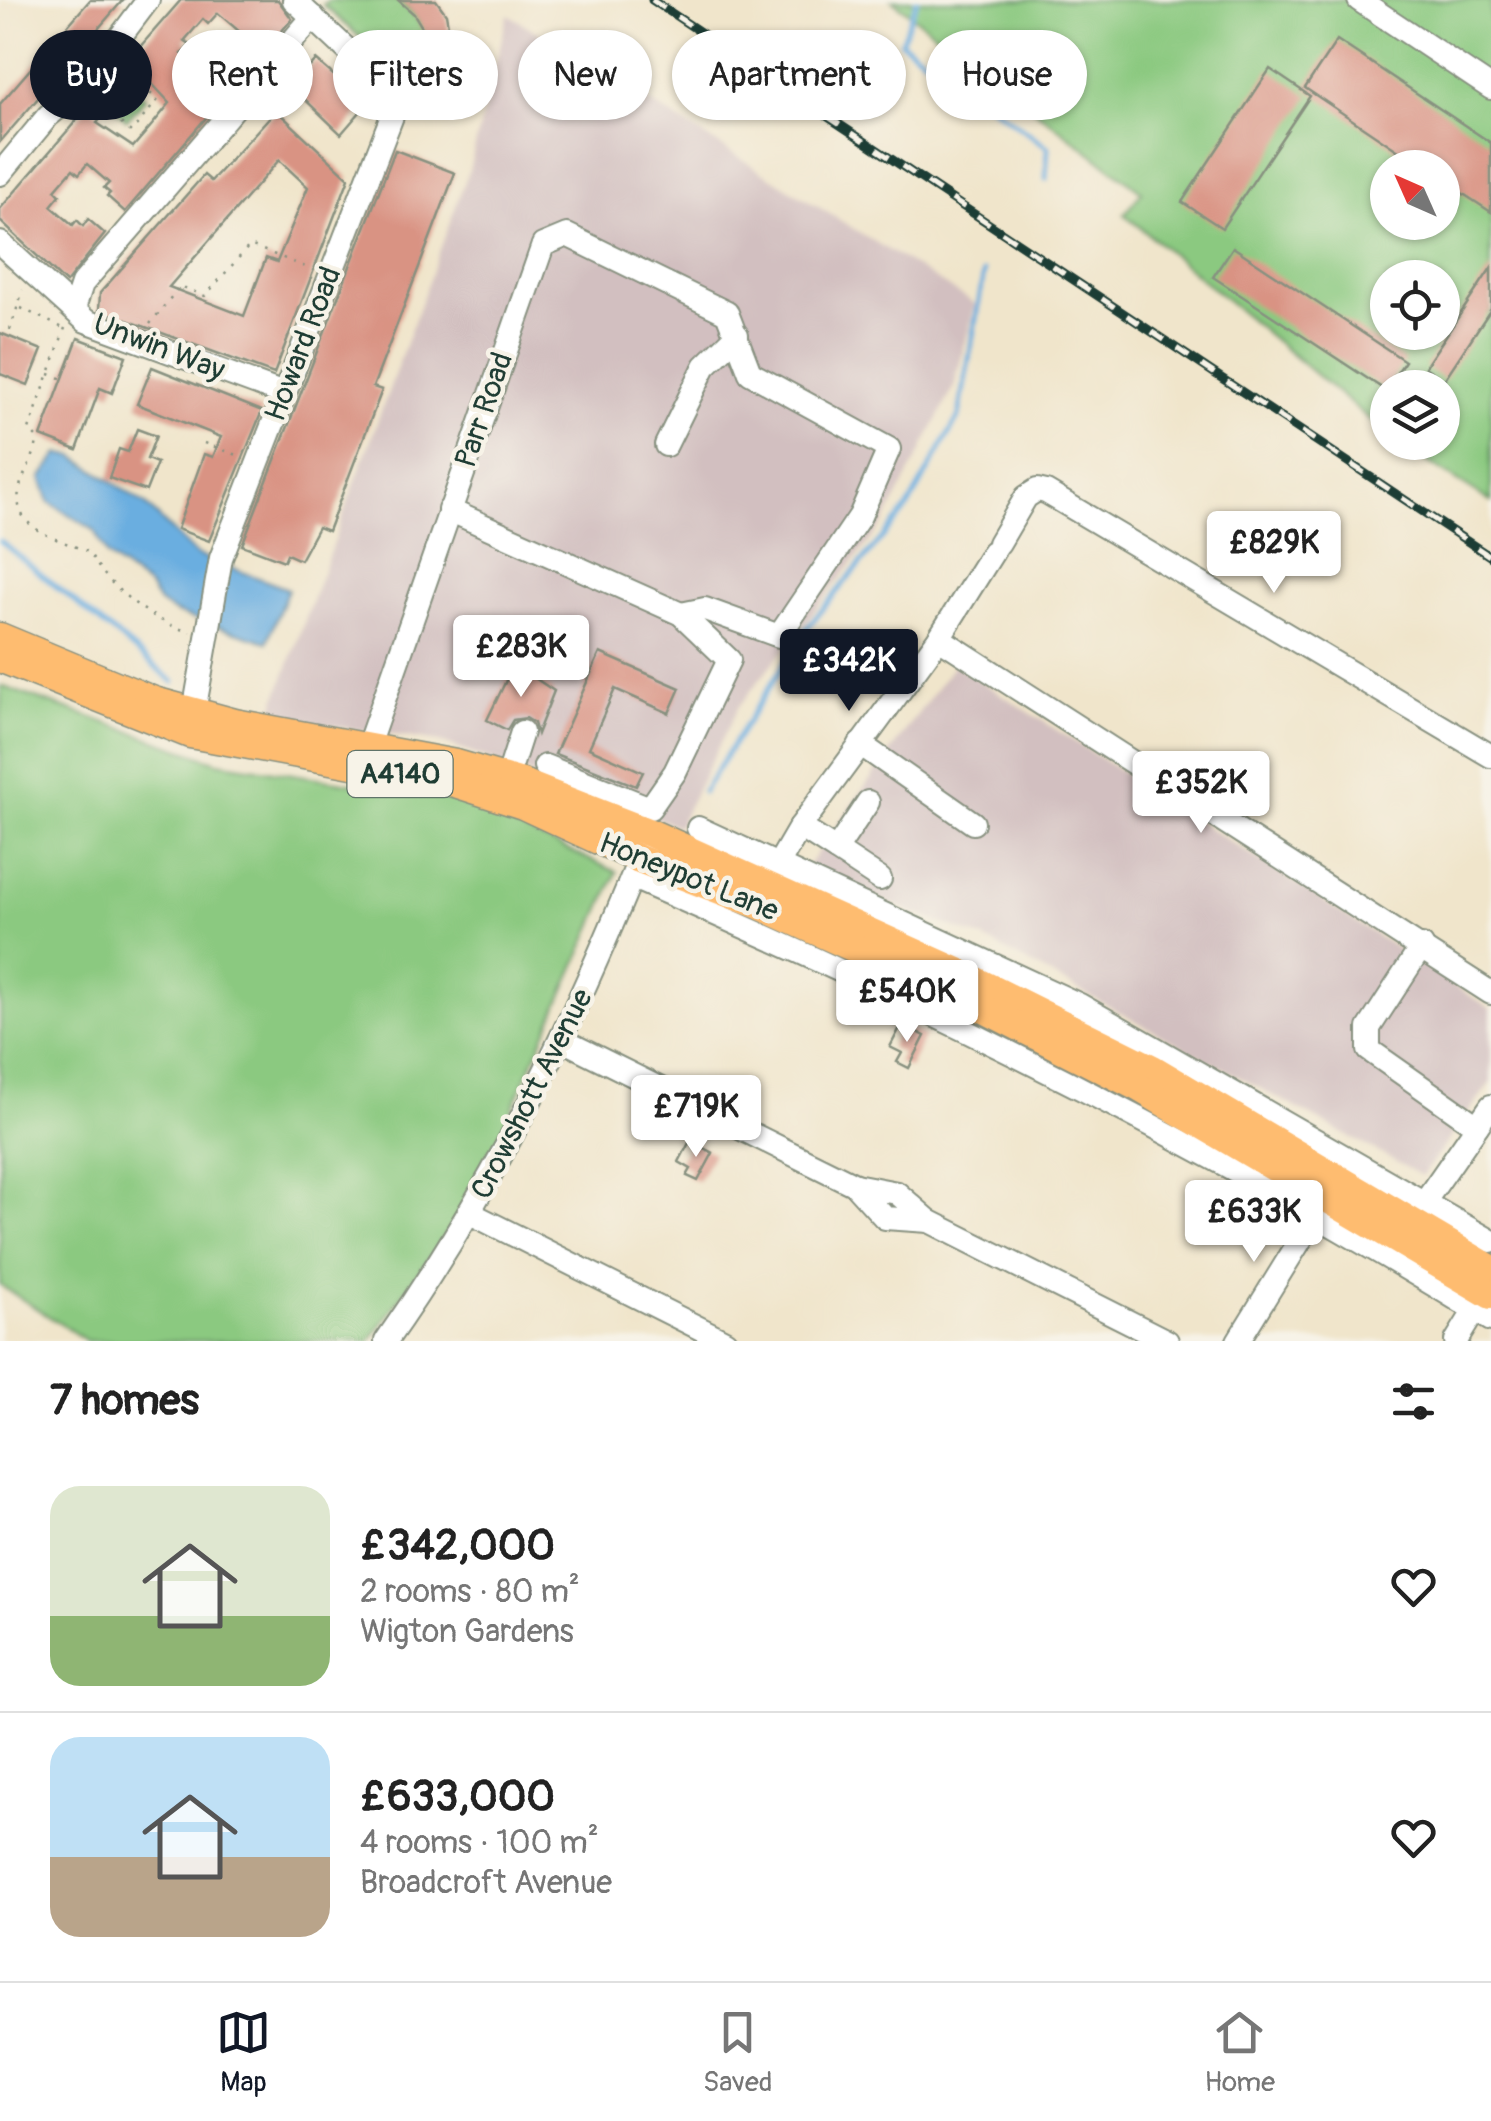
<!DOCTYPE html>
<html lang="en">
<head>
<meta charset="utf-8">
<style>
  :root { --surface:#fff; --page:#f2f2f2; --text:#222; --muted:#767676; --line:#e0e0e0; --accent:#111827 }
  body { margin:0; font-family:Pangolin,sans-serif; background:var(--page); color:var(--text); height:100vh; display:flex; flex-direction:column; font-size:38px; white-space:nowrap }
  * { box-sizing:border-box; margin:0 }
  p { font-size:32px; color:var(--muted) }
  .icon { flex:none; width:55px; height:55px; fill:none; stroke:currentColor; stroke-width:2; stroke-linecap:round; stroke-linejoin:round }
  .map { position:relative; height:1341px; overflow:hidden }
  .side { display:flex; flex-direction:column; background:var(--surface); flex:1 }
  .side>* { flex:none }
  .top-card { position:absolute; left:30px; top:30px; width:1432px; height:90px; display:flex; gap:20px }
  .needle { width:65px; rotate:315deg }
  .controls { position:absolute; left:1370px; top:150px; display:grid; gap:20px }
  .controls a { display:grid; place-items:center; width:90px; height:90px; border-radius:50%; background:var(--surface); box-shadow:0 2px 8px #0004; font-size:50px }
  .price { position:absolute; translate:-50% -85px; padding:0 22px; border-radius:10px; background:#fff; color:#222; font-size:32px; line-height:65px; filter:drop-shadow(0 2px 5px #0008) }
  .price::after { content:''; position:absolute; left:50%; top:60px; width:30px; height:22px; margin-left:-15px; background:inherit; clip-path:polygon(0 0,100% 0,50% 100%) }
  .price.active { background:var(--accent); color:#fff }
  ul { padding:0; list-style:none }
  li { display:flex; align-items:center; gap:30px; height:250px; padding:0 50px }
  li+li { border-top:2px solid var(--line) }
  li span { display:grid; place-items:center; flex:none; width:280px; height:200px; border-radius:30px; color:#555 }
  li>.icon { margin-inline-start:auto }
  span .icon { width:120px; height:120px; fill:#fffc; stroke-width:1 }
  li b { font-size:42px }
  h2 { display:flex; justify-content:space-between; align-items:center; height:120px; padding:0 50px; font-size:42px }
  .chip { padding:0 35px; border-radius:45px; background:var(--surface); box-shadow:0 2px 8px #0004; font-size:35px; line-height:90px }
  .chip.active { background:var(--accent); color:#fff }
  .menu { display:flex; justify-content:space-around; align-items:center; height:140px; border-top:2px solid var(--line); background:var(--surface); font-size:28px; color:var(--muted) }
  .menu a { display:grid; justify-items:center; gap:5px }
  .menu .active { color:var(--accent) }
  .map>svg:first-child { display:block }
  .industrial { fill:#d2bfc0 }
  .green { fill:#8bc980; stroke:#55835a; stroke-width:2.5; fill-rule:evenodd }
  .water { fill:#6baee0; stroke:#45768a; stroke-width:2.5 }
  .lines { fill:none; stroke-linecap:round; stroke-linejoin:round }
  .stream { stroke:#6baee0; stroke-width:5 }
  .building { fill:#d99383; fill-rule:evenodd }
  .minor-casing { stroke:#889180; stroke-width:26 }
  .major-casing { stroke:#889180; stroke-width:31 }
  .path { stroke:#889180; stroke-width:2.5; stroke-dasharray:2.5 8; stroke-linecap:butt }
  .minor { stroke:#fff; stroke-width:22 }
  .major { stroke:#febc70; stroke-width:28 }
  .rail-casing { stroke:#1f3d34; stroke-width:9 }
  .rail { stroke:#f7f3e8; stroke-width:5; stroke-dasharray:15; stroke-linecap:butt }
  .labels { text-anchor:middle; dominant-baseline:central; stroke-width:9; stroke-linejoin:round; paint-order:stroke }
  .shield { fill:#f7f3e8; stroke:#60746a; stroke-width:2.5 }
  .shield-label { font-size:28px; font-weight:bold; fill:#1f3d34 }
  .street-label { font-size:30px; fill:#1f3d34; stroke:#f7f3e8 }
</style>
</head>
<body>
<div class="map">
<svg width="1491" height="1341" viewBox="0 0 1491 1341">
  <rect width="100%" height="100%" fill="#f7f3e8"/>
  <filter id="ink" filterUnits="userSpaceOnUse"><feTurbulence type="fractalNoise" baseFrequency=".01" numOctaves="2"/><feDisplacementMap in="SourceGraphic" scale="20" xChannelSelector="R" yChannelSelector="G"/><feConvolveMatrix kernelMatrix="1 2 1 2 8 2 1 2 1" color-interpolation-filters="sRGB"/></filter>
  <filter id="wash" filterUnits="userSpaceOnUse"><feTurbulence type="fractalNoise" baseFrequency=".0048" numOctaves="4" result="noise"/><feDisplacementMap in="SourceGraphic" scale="40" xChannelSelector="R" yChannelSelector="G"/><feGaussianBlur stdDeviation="2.25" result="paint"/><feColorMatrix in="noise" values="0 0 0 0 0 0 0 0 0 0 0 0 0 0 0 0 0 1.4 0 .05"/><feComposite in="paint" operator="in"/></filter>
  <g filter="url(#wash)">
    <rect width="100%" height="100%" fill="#f0e5cb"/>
    <g class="industrial">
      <polygon points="508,14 975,304 954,387 884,523 739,706 678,826 440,742 270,716 469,170"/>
      <polygon points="954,664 1491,1009 1491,1082 1422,1176 984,939 804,871"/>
    </g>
    <g class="green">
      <path d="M329,0h69c33,28 41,52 25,92l-100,-87z"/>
      <path d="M892,0h599v502l-93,-59 44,-1v-54h-54l-1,46 -263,-220 18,-22zM1388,168h54v54h-54zM1388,278h54v54h-54z"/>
      <polygon points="114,69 146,98 127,120 95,91"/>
      <polygon points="1,686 218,762 456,800 617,872 474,1195 370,1341 87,1341 0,1285"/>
    </g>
    <polygon class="water" points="59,454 74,456 145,504 196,555 288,589 267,642 176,613 159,603 149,587 107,556 94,530 49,502 41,478"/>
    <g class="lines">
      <g class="stream">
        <polyline points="917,0 901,42 1048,147 1046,179"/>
        <polyline points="0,541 174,682"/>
        <polyline points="703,792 806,629 908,507 959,416 984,272"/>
      </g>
    </g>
    <g id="blocks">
      <g class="building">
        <polygon points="90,0 123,0 0,142 0,104"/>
        <polygon points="181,0 278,0 292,19 254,63 236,48 242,41 236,36 240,32 218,13 208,24 203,19 184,41 190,45 182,54 202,72 205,69 213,75 217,70 234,85 125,212 107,196 110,193 104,188 109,183 87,164 79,174 73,169 55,190 60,195 51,206 73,225 77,220 83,226 88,219 105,234 66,283 0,221 0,209 89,106 102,117 97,123 133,147 152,125 170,103 141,72 137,76 124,65"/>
        <polygon points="398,0 436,0 446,14 455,64 447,96 427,86 434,66 434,47 414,14"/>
        <polygon points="1337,40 1491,143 1491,212 1442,180 1442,168 1424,168 1305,88"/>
        <polygon points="316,60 367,104 341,134 292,87"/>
        <polygon points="1270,69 1310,96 1222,228 1182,202"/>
        <path d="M276,110l73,68 -75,196 -175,-64 1,-17 104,-118 7,6zM279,160l29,27 -31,75 -11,-4 -22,58 -75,-29z"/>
        <polygon points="395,150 455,173 373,387 382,390 328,531 318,527 300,560 287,554 284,561 242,545"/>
        <polygon points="1233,247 1405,361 1385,390 1213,277"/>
        <polygon points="1491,268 1491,309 1444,380 1425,367"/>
        <polygon points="0,333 42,350 28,385 0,374"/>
        <polygon points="78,338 126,356 112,393 100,388 77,450 41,436"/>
        <polygon points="152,367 262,411 209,541 177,529 204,454 213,457 221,437 137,404"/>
        <polygon points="137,429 156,436 147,459 157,463 146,491 109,478 119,449 128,452"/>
        <polygon points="600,653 680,688 669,713 615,689 589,748 643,772 636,786 555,754"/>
        <polygon points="514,664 554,691 537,734 534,723 526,718 513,720 507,730 487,720"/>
        <polygon points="902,1024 925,1036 909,1068 897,1062 902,1053 890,1047"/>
        <polygon points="690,1141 713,1153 698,1181 687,1176 691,1169 679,1162"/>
      </g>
    </g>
  </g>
  <g filter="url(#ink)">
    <use href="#blocks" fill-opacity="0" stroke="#889180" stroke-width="2.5"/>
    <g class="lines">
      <g class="minor-casing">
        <g id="minor">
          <polyline points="1359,0 1491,88"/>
          <polyline points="0,174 48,116 81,89 148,0"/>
          <polyline points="0,243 86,321 284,394"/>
          <polyline points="74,308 82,284 313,17"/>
          <polyline points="666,445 705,366 737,335"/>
          <polyline points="449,510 681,614 729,660 675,772 650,808 545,766"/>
          <polyline points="999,543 1026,497 1037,490 1046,492 1491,756"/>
          <polyline points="939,638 1491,993"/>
          <polyline points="191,729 221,558 399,98 294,0"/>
          <polyline points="860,744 973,823"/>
          <polyline points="363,760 543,245 567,235 727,313 750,373 889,449 860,516 779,636 705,609 681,614"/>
          <polyline points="507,779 522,732"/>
          <polyline points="800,827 836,850 868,802"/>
          <polyline points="698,828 1080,1005 1491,1241"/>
          <polyline points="836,850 880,879"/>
          <polyline points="772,875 800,827 939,638 993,552"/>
          <path d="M633,878c295,127 585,272 858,442"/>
          <polyline points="1422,946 1369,1028 1369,1050 1477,1126"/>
          <polyline points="562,1040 855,1185 885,1218 929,1221 1167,1341"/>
          <polyline points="855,1185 897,1193 929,1221"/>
          <polyline points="472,1214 725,1341"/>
          <polyline points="1416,1214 1491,1106"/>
          <path d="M386,1341c113,-160 191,-327 264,-508"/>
          <polyline points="1238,1341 1322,1205"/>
          <polyline points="1456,1341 1475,1310"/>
        </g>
      </g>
      <g class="major-casing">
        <g id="major">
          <polyline points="0,637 154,701 235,723 456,764 522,783 650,833 958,972 1153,1069 1491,1269"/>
          <polyline points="0,658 190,734 455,783 523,805 639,859 759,905 951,992 1138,1087 1491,1295"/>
        </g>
      </g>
      <g class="path">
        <polyline points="97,103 131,132 158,100 120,67"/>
        <polyline points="21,308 63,328"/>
        <polyline points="150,324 180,286 205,296 250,245 313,270"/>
        <path d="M65,328l-36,102 8,8c0,16 -11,30 -16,45 -15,48 37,54 69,70 17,34 63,69 100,79"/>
        <polyline points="10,330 23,290"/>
        <polyline points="49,374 61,378"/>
        <polyline points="204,443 240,456"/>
      </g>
      <use href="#minor" class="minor"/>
      <use href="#major" class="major"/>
      <g class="rail-casing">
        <polyline id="rail" points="652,0 1491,557"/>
      </g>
      <use href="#rail" class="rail"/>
    </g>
  </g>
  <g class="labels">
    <rect class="shield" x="347.5" y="751" width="105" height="46" rx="8"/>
    <g class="shield-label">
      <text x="400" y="774">A4140</text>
    </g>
    <g class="street-label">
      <text transform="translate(303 344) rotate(-69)">Howard Road</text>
      <text transform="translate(159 347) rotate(21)">Unwin Way</text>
      <text transform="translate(484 410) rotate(-71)">Parr Road</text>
      <text transform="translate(689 877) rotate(22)">Honeypot Lane</text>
      <text transform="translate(532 1094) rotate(-63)">Crowshott Avenue</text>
    </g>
  </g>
</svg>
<div class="controls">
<a><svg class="needle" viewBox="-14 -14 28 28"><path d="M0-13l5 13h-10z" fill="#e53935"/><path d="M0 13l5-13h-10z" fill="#767676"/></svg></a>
<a><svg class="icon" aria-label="locate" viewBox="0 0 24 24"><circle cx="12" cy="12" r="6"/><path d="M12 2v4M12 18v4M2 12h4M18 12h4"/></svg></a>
<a><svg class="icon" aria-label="layers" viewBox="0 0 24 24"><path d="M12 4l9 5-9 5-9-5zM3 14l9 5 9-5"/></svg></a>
</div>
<b class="price" style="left:1274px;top:596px">£829K</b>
<b class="price" style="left:521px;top:700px">£283K</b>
<b class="price active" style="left:849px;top:714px">£342K</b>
<b class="price" style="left:1201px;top:836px">£352K</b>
<b class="price" style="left:907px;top:1045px">£540K</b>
<b class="price" style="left:696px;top:1160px">£719K</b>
<b class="price" style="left:1254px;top:1265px">£633K</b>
<div class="top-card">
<a class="chip active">Buy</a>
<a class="chip">Rent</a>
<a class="chip">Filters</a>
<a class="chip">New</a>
<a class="chip">Apartment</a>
<a class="chip">House</a>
</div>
</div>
<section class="side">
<h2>7 homes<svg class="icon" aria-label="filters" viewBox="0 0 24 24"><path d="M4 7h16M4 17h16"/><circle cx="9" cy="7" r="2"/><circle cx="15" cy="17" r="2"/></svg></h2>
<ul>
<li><span style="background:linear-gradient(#dfe7d0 65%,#8fb573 0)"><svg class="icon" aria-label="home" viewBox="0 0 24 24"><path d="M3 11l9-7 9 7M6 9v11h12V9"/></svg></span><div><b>£342,000</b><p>2 rooms · 80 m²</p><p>Wigton Gardens</p></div><svg class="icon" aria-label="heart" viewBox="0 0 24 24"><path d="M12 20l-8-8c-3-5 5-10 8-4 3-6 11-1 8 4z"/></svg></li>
<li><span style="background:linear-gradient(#bfe0f5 60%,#b9a48a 0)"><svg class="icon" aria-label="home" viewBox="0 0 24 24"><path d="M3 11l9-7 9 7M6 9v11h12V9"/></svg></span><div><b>£633,000</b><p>4 rooms · 100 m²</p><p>Broadcroft Avenue</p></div><svg class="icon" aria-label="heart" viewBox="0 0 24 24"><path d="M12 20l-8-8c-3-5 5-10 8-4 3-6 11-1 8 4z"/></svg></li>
</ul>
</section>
<nav class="menu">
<a class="active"><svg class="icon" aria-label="map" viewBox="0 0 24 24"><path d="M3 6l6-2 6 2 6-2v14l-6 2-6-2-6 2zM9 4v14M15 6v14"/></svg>Map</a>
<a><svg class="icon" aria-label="saved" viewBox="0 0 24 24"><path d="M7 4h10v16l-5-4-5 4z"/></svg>Saved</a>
<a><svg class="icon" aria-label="home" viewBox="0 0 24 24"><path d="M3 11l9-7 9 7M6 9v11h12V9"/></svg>Home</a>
</nav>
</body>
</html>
